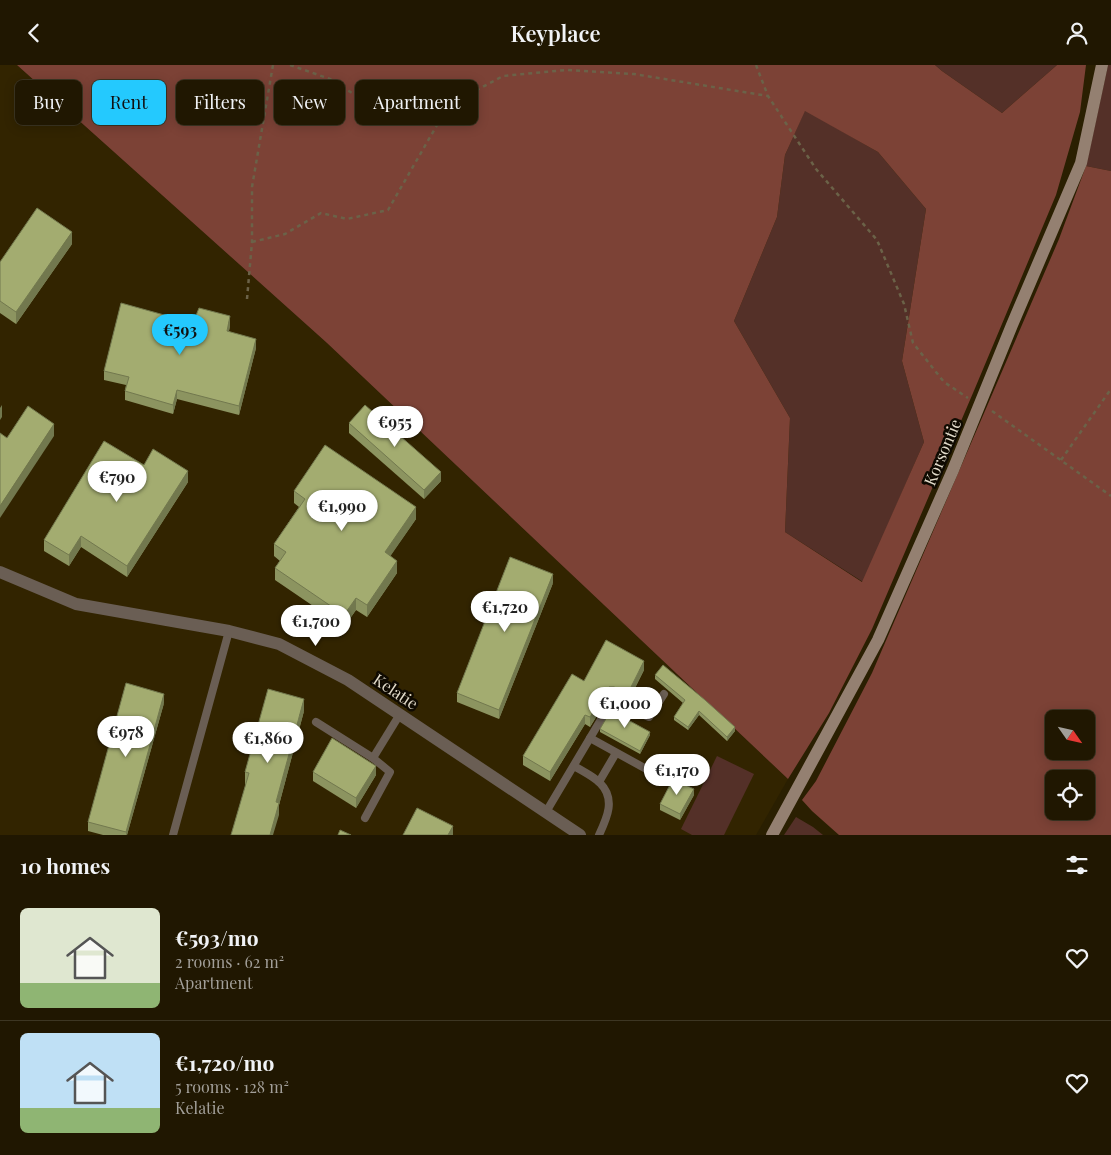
<!DOCTYPE html>
<html lang="en">
<head>
<meta charset="utf-8">
<style>
  :root { --surface:#201701; --page:#28200b; --text:#f1f3f6; --muted:#a29f99; --line:#3d3623; --accent:#24c9fe }
  body { margin:0; font-family:"Playfair Display",serif; background:var(--page); color:var(--text); height:100vh; display:flex; flex-direction:column; font-size:19px; white-space:nowrap }
  * { box-sizing:border-box; margin:0 }
  p { font-size:16px; color:var(--muted) }
  .icon { flex:none; width:28px; height:28px; fill:none; stroke:currentColor; stroke-width:2; stroke-linecap:round; stroke-linejoin:round }
  .map { position:relative; height:770px; overflow:hidden }
  .side { display:flex; flex-direction:column; background:var(--surface); flex:1 }
  .side>* { flex:none }
  .banner { position:absolute; left:15px; top:15px; width:500px; height:45px; display:flex; gap:10px }
  .needle { width:32px; rotate:124deg }
  .tools { position:absolute; left:1045px; top:645px; display:grid; gap:10px }
  .tools a { display:grid; place-items:center; width:50px; height:50px; border-radius:8px; background:var(--surface); box-shadow:0 2px 12px #0003,0 0 0 1px var(--line); font-size:25px }
  .price { position:absolute; translate:-50% -42px; padding:0 11px; border-radius:18px; background:#fff; color:#222; font-size:16px; line-height:32px; filter:drop-shadow(0 1px 2px #0008) }
  .price::after { content:''; position:absolute; left:50%; top:30px; width:15px; height:11px; margin-left:-8px; background:inherit; clip-path:polygon(0 0,100% 0,50% 100%) }
  .price.on { background:var(--accent); color:#111 }
  ul { padding:0; list-style:none }
  li { display:flex; align-items:center; gap:15px; height:125px; padding:0 20px }
  li+li { border-top:1px solid var(--line) }
  li span { display:grid; place-items:center; flex:none; width:140px; height:100px; border-radius:8px; color:#555 }
  li>.icon { margin-inline-start:auto }
  span .icon { width:60px; height:60px; fill:#fffc; stroke-width:1 }
  li b { font-size:21px }
  h2 { display:flex; justify-content:space-between; align-items:center; height:60px; padding:0 20px; font-size:21px }
  .pill { padding:0 18px; border-radius:8px; background:var(--surface); box-shadow:0 2px 12px #0003,0 0 0 1px var(--line); font-size:18px; line-height:45px }
  .pill.on { background:var(--accent); color:#111 }
  header { display:flex; justify-content:space-between; align-items:center; height:65px; padding:0 20px; background:var(--surface); font-size:22px; font-weight:600 }
  .map>svg:first-child { display:block }
  .built { fill:#322400 }
  .green { fill:#543028 }
  .forest { fill:#7c4236; fill-rule:evenodd }
  .lines { fill:none; stroke-linecap:round; stroke-linejoin:round }
  .path { stroke:#6b6248; stroke-width:2.5; stroke-dasharray:4 4; stroke-linecap:butt }
  .lane { stroke:#6a5e54; stroke-width:8 }
  .street { stroke:#6a5e54; stroke-width:12 }
  .secondary { stroke:#948071; stroke-width:12 }
  .wall { fill:#8c9460 }
  .shaded-wall { fill:#72784e }
  .building { fill:#a3ac70; stroke:#72784e }
  .labels { text-anchor:middle; dominant-baseline:central; stroke-width:5; stroke-linejoin:round; paint-order:stroke }
  .street-label { font-size:16px; fill:#e2dbca; stroke:#0f0a01 }
</style>
</head>
<body>
<header><svg class="icon" aria-label="back" viewBox="0 0 24 24"><path d="M15 5l-7 7 7 7"/></svg>Keyplace<svg class="icon" aria-label="person" viewBox="0 0 24 24"><circle cx="12" cy="8" r="4"/><path d="M4 21q1-7 8-7t8 7"/></svg></header>
<div class="map">
<svg width="1111" height="770" viewBox="0 0 1111 770">
  <rect width="100%" height="100%" fill="#2a1f01"/>
  <polygon class="built" points="0,0 17,0 327,278 788,714 756,770 0,770"/>
  <g class="green">
    <polygon points="935,0 1057,0 1002,48 942,6"/>
    <polygon points="1108,0 1111,0 1111,106 1086,101"/>
    <polygon points="805,45 878,87 926,144 902,296 924,377 863,517 785,467 790,353 734,256 777,152 785,90"/>
    <polygon points="717,691 754,709 724,770 692,770 681,764"/>
    <polygon points="796,752 813,762 823,770 784,770"/>
  </g>
  <g class="forest">
    <path d="M17,0h918l7,6 60,42 55,-48h29l-6,47 -24,83 -83,198 -101,236 -43,84 -41,66 -461,-436zM805,46l73,41 48,57 -24,152 22,81 -62,140 -77,-50 5,-114 -56,-97 43,-104 8,-62z"/>
    <path d="M1086,101l25,5v664h-272l-27,-24 -10,-11 14,-19 56,-108 187,-434zM1054,654h32v32h-32zM1054,714h32v32h-32z"/>
  </g>
  <g class="lines">
    <g class="path">
      <polyline points="290,0 330,14 374,42 399,56 424,55 449,40 503,11 566,5 634,9 768,31"/>
      <polyline points="756,0 768,31 816,104 877,175 904,239 913,278 944,317 968,333"/>
      <polyline points="252,177 285,169 321,148 347,154 388,145 448,41"/>
      <polyline points="247,234 252,177 252,122 273,0"/>
      <polyline points="992,346 1111,431"/>
      <polyline points="1061,395 1111,324"/>
    </g>
    <g class="lane">
      <polyline points="316,657 373,693 390,707 365,753"/>
      <polyline points="590,673 668,716"/>
      <polyline points="373,693 400,649"/>
      <path d="M574,701c8,5 19,10 26,17 16,16 7,35 -1,52"/>
      <polyline points="599,717 616,688"/>
      <polyline points="546,747 612,636 649,652 664,629"/>
      <polyline points="173,770 229,566"/>
    </g>
    <polyline class="street" points="0,507 76,539 229,566 279,579 348,615 580,770"/>
    <polyline class="secondary" points="772,770 878,575 953,405 1012,260 1081,98 1102,0"/>
  </g>
  <g class="wall">
    <polygon points="72,179 16,259 0,248 0,197"/>
    <polygon points="193,258 230,261 229,266 256,283 239,350 177,334 173,349 125,335 125,326 126,320 104,315 104,306"/>
    <polygon points="349,358 441,416 424,434 349,368"/>
    <polygon points="144,400 188,417 127,512 81,482 69,501 44,486 44,475"/>
    <polygon points="294,426 416,454 390,491 397,508 367,552 356,545 344,562 275,515 275,503 280,496 274,491 274,479 299,442 294,438"/>
    <polygon points="553,518 499,654 457,637 457,628"/>
    <polygon points="644,605 628,637 614,631 609,631 590,662 585,659 550,716 523,700 523,691 584,616"/>
    <polygon points="655,610 735,666 727,676 699,650 688,665 674,655 674,652 683,638 655,614"/>
    <polygon points="164,638 127,770 103,770 88,766 88,757"/>
    <polygon points="304,646 279,740 279,750 245,719 245,707"/>
    <polygon points="623,647 620,651 650,670 640,689 600,667 600,664"/>
    <polygon points="313,707 376,710 356,743 313,716"/>
    <polygon points="694,730 680,755 660,745 660,739"/>
  </g>
  <g class="shaded-wall">
    <polygon points="72,167 72,179 16,259 16,247"/>
    <polygon points="230,251 230,261 227,275 227,266"/>
    <polygon points="256,274 256,283 239,350 239,341"/>
    <polygon points="177,325 177,334 173,349 173,340"/>
    <polygon points="2,340 2,352 0,355 0,343"/>
    <polygon points="54,359 54,371 0,453 0,441"/>
    <polygon points="188,406 188,417 127,512 127,501"/>
    <polygon points="441,407 441,416 424,434 424,425"/>
    <polygon points="416,442 416,454 385,499 385,487"/>
    <polygon points="81,471 81,482 69,501 69,490"/>
    <polygon points="397,496 397,508 367,552 367,540"/>
    <polygon points="553,509 553,518 499,654 499,645"/>
    <polygon points="356,533 356,545 344,562 344,550"/>
    <polygon points="644,596 644,605 628,637 628,628"/>
    <polygon points="609,622 609,631 590,662 590,652"/>
    <polygon points="164,629 164,638 127,770 126,770 126,767"/>
    <polygon points="304,634 304,646 279,740 279,750 273,770 270,770 276,737"/>
    <polygon points="699,646 699,650 688,665 688,662"/>
    <polygon points="585,650 585,659 550,716 550,707"/>
    <polygon points="735,662 735,666 727,676 727,672"/>
    <polygon points="650,667 650,670 640,689 640,686"/>
    <polygon points="376,701 376,710 356,743 356,733"/>
    <polygon points="694,724 694,730 680,755 680,749"/>
    <polygon points="453,761 453,770 448,770"/>
  </g>
  <g class="building">
    <polygon points="37,143 72,167 16,247 0,236 0,197"/>
    <polygon points="121,238 193,258 199,243 230,251 227,266 256,274 239,341 177,325 173,340 125,326 129,312 104,306"/>
    <polygon points="365,340 441,407 424,425 349,358"/>
    <polygon points="28,341 54,359 0,441 0,368 7,373"/>
    <polygon points="104,376 144,400 153,384 188,406 127,501 81,471 69,490 44,475"/>
    <polygon points="325,380 416,442 385,487 397,496 367,540 356,533 344,550 275,503 286,487 274,479 305,434 294,426"/>
    <polygon points="510,492 553,509 499,645 457,628"/>
    <polygon points="606,575 644,596 628,628 614,622 609,622 590,652 585,650 550,707 523,691 572,609 584,616"/>
    <polygon points="663,600 705,635 735,662 727,672 699,646 688,662 674,652 685,635 655,610"/>
    <polygon points="126,618 164,629 126,767 88,757"/>
    <polygon points="268,624 304,634 276,737 279,738 270,770 231,770 249,708 245,707"/>
    <polygon points="614,640 623,644 619,650 650,667 640,686 600,664"/>
    <polygon points="332,673 376,701 356,733 313,707"/>
    <polygon points="673,714 694,724 680,749 660,739"/>
    <polygon points="417,743 453,761 448,770 403,770"/>
    <polygon points="340,765 351,770 338,770"/>
  </g>
  <g class="labels">
    <g class="street-label">
      <text transform="translate(942 387) rotate(-67)">Korsontie</text>
      <text transform="translate(396 626) rotate(34)">Kelatie</text>
    </g>
  </g>
</svg>
<div class="tools">
<a><svg class="needle" viewBox="-14 -14 28 28"><path d="M0-13l5 13h-10z" fill="#e53935"/><path d="M0 13l5-13h-10z" fill="#a29f99"/></svg></a>
<a><svg class="icon" aria-label="locate" viewBox="0 0 24 24"><circle cx="12" cy="12" r="6"/><path d="M12 2v4M12 18v4M2 12h4M18 12h4"/></svg></a>
</div>
<b class="price on" style="left:180px;top:291px">€593</b>
<b class="price" style="left:395px;top:383px">€955</b>
<b class="price" style="left:117px;top:438px">€790</b>
<b class="price" style="left:342px;top:467px">€1,990</b>
<b class="price" style="left:505px;top:568px">€1,720</b>
<b class="price" style="left:316px;top:582px">€1,700</b>
<b class="price" style="left:625px;top:664px">€1,000</b>
<b class="price" style="left:126px;top:693px">€978</b>
<b class="price" style="left:268px;top:699px">€1,860</b>
<b class="price" style="left:677px;top:731px">€1,170</b>
<div class="banner">
<a class="pill">Buy</a>
<a class="pill on">Rent</a>
<a class="pill">Filters</a>
<a class="pill">New</a>
<a class="pill">Apartment</a>
</div>
</div>
<section class="side">
<h2>10 homes<svg class="icon" aria-label="filters" viewBox="0 0 24 24"><path d="M4 7h16M4 17h16"/><circle cx="9" cy="7" r="2"/><circle cx="15" cy="17" r="2"/></svg></h2>
<ul>
<li><span style="background:linear-gradient(#dfe7d0 75%,#8fb573 0)"><svg class="icon" aria-label="home" viewBox="0 0 24 24"><path d="M3 11l9-7 9 7M6 9v11h12V9"/></svg></span><div><b>€593/mo</b><p>2 rooms · 62 m²</p><p>Apartment</p></div><svg class="icon" aria-label="heart" viewBox="0 0 24 24"><path d="M12 20l-8-8c-3-5 5-10 8-4 3-6 11-1 8 4z"/></svg></li>
<li><span style="background:linear-gradient(#bfe0f5 75%,#8fb573 0)"><svg class="icon" aria-label="home" viewBox="0 0 24 24"><path d="M3 11l9-7 9 7M6 9v11h12V9"/></svg></span><div><b>€1,720/mo</b><p>5 rooms · 128 m²</p><p>Kelatie</p></div><svg class="icon" aria-label="heart" viewBox="0 0 24 24"><path d="M12 20l-8-8c-3-5 5-10 8-4 3-6 11-1 8 4z"/></svg></li>
</ul>
</section>
</body>
</html>
